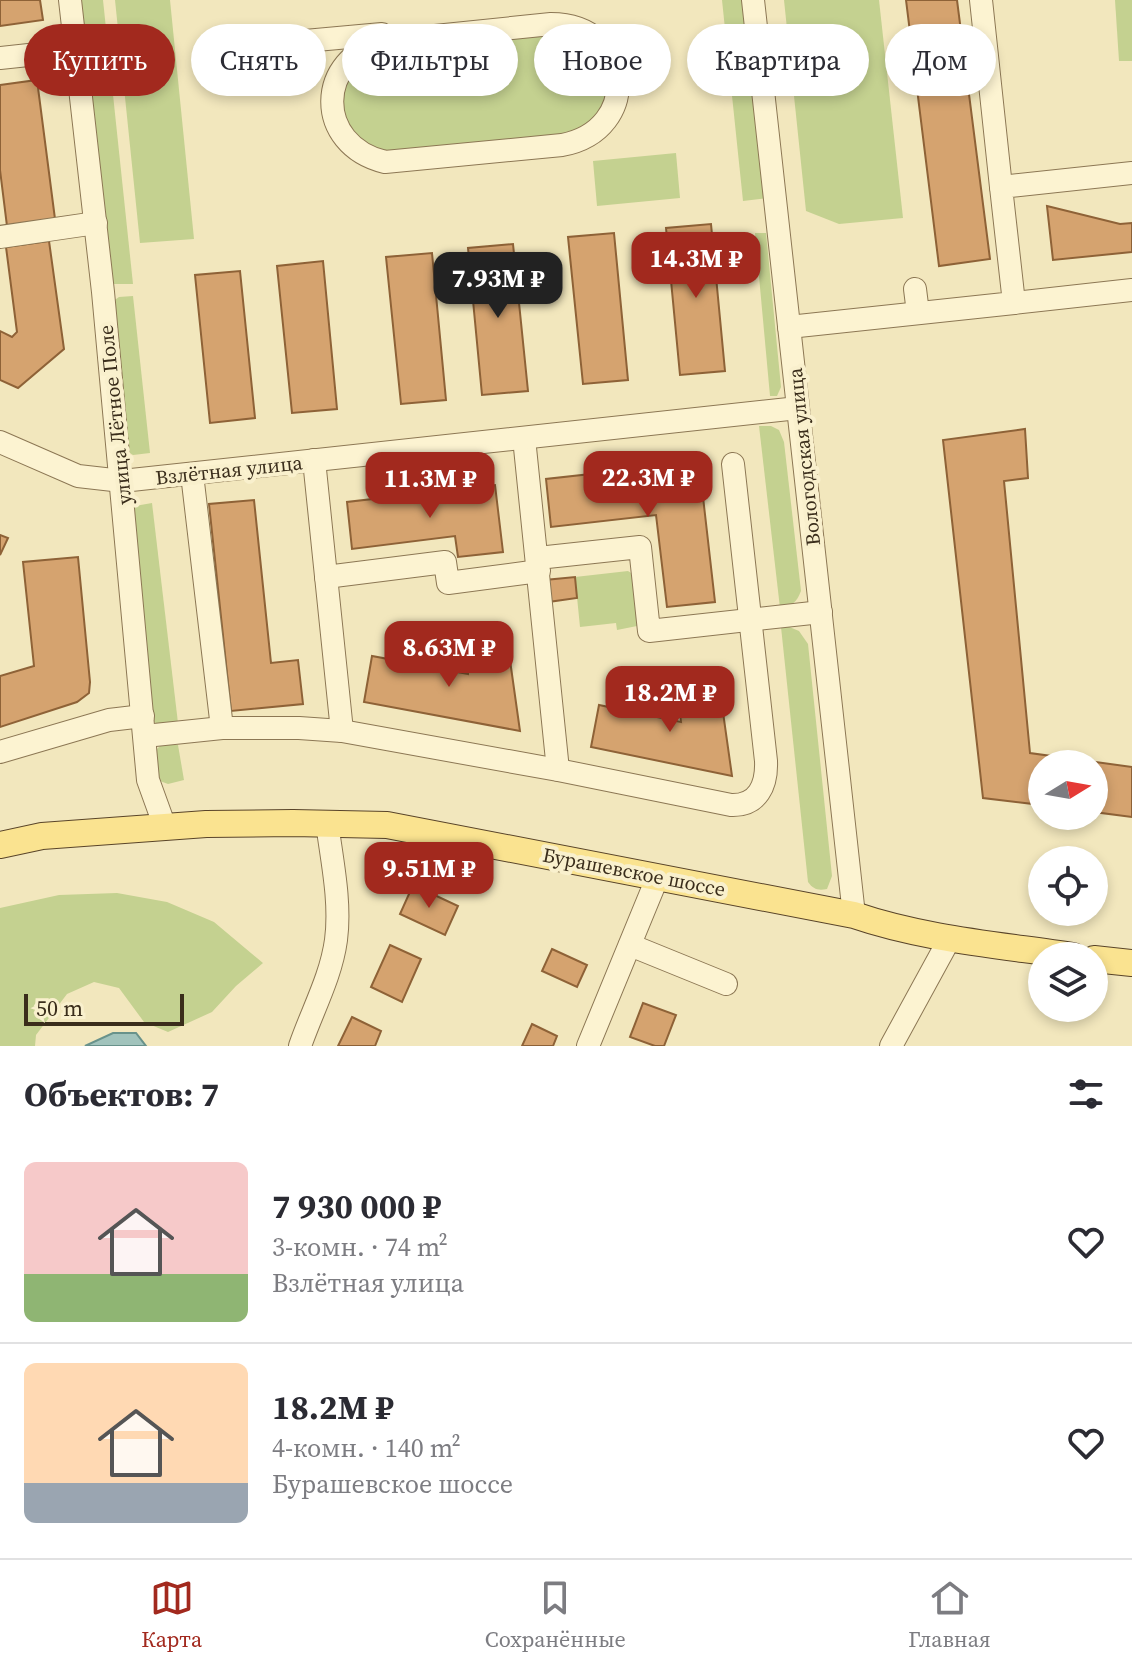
<!DOCTYPE html>
<html lang="ru">
<head>
<meta charset="utf-8">
<style>
  :root { --surface:#fff; --page:#f2f2f3; --text:#2b2b33; --muted:#7c7c81; --line:#e1e1e2; --accent:#a2291e }
  body { margin:0; font-family:"Source Serif 4",serif; background:var(--page); color:var(--text); height:100vh; display:flex; flex-direction:column; font-size:30px; white-space:nowrap }
  * { box-sizing:border-box; margin:0 }
  p { font-size:26px; color:var(--muted) }
  .icon { flex:none; width:44px; height:44px; fill:none; stroke:currentColor; stroke-width:2; stroke-linecap:round; stroke-linejoin:round }
  .map { position:relative; height:1046px; overflow:hidden }
  .side { display:flex; flex-direction:column; background:var(--surface); flex:1 }
  .side>* { flex:none }
  .top-card { position:absolute; left:24px; top:24px; width:1084px; height:72px; display:flex; gap:16px }
  .needle { width:52px; rotate:79deg }
  .fabs { position:absolute; left:1028px; top:750px; display:grid; gap:16px }
  .fabs a { display:grid; place-items:center; width:80px; height:80px; border-radius:50%; background:var(--surface); box-shadow:0 4px 12px #0003; font-size:40px }
  .scale { position:absolute; left:24px; bottom:20px; width:160px; box-sizing:border-box; padding-left:8px; border:4px solid #3a2d1b; border-top:0; font-size:22px; line-height:28px; white-space:nowrap; color:#3a2d1b; -webkit-text-stroke:6px #f9f0cd; paint-order:stroke }
  .price { position:absolute; translate:-50% -68px; padding:0 18px; border-radius:16px; background:var(--accent); color:#fff; font-size:26px; line-height:52px; filter:drop-shadow(0 2px 4px #0008) }
  .price::after { content:''; position:absolute; left:50%; top:48px; width:24px; height:18px; margin-left:-12px; background:inherit; clip-path:polygon(0 0,100% 0,50% 100%) }
  .price.selected { background:#222; color:#fff }
  ul { padding:0; list-style:none }
  li { display:flex; align-items:center; gap:24px; height:200px; padding:0 24px }
  li+li { border-top:2px solid var(--line) }
  li span { display:grid; place-items:center; flex:none; width:224px; height:160px; border-radius:12px; color:#555 }
  li>.icon { margin-inline-start:auto }
  span .icon { width:96px; height:96px; fill:#fffc; stroke-width:1 }
  li b { font-size:34px }
  h2 { display:flex; justify-content:space-between; align-items:center; height:96px; padding:0 24px; font-size:34px }
  .chip { padding:0 28px; border-radius:36px; background:var(--surface); box-shadow:0 4px 12px #0003; font-size:28px; line-height:72px }
  .chip.selected { background:var(--accent); color:#fff }
  .tabs { display:flex; justify-content:space-around; align-items:center; height:112px; border-top:2px solid var(--line); background:var(--surface); font-size:22px; color:var(--muted) }
  .tabs a { display:grid; justify-items:center; gap:4px }
  .tabs .selected { color:var(--accent) }
  .map>svg:first-child { display:block }
  .green { fill:#c4d190 }
  .water { fill:#a1c3bc; stroke:#68928b; stroke-width:2 }
  .building { fill:#d5a36f; stroke:#8e6237; stroke-width:2 }
  .lines { fill:none; stroke-linecap:round; stroke-linejoin:round }
  .minor-casing { stroke:#8c7754; stroke-width:24 }
  .major-casing { stroke:#594429; stroke-width:28 }
  .minor { stroke:#fcf3d1; stroke-width:22 }
  .major { stroke:#fae390; stroke-width:26 }
  .labels { text-anchor:middle; dominant-baseline:central; stroke-width:8; stroke-linejoin:round; paint-order:stroke }
  .street-label { font-size:20px; fill:#3a2d1b; stroke:#f9f0cd }
</style>
</head>
<body>
<div class="map">
<svg width="1132" height="1046" viewBox="0 0 1132 1046">
  <rect width="100%" height="100%" fill="#f2e7bd"/>
  <g class="green">
    <polygon points="80,0 103,0 133,284 113,284 110,276"/>
    <polygon points="115,0 170,0 194,239 140,243"/>
    <polygon points="722,0 748,0 769,198 743,201"/>
    <polygon points="784,0 879,0 903,218 839,224 806,211"/>
    <polygon points="1115,0 1132,0 1132,61 1119,61"/>
    <path d="M549,30c10,3 28,4 37,11 26,17 28,58 6,80 -5,6 -15,10 -21,14l-184,20 -34,-20 -11,-24 2,-26 24,-31z"/>
    <polygon points="676,153 680,198 597,206 593,161"/>
    <polygon points="755,233 766,233 781,387 777,396 770,396"/>
    <polygon points="133,296 150,453 133,455 128,452 112,302 119,297"/>
    <path d="M759,426h12l8,4 5,12 17,149c-4,11 -10,16 -21,17z"/>
    <polygon points="152,503 178,723 160,725 152,721 131,518 135,506"/>
    <polygon points="628,571 634,575 640,622 637,626 617,630 616,623 580,627 575,577"/>
    <path d="M787,626l12,5 9,13 24,232 -5,13c-9,2 -14,0 -19,-7l-27,-255z"/>
    <polygon points="161,745 178,745 184,780 168,784 160,781 154,752"/>
    <polygon points="117,893 167,902 214,922 263,963 236,986 212,1012 168,1032 144,1022 119,988 94,982 67,994 36,1035 35,1046 0,1046 0,908 59,895"/>
  </g>
  <polygon class="water" points="113,1033 136,1033 146,1046 85,1046"/>
  <g class="building">
    <polygon points="0,0 40,0 43,20 0,26"/>
    <polygon points="906,0 957,0 990,259 939,266"/>
    <polygon points="37,80 55,219 7,226 0,170 0,85"/>
    <polygon points="1047,206 1120,224 1132,223 1132,252 1053,260"/>
    <polygon points="711,224 725,371 680,375 666,228"/>
    <polygon points="614,233 628,380 583,384 568,237"/>
    <polygon points="49,241 64,349 18,388 0,380 0,331 12,337 17,332 6,247"/>
    <polygon points="513,244 528,391 482,395 468,248"/>
    <polygon points="432,253 446,400 401,404 386,257"/>
    <polygon points="323,261 337,409 292,413 277,266"/>
    <polygon points="240,271 255,418 210,423 195,275"/>
    <polygon points="1025,429 1028,478 1004,481 1030,753 1132,767 1132,817 1094,812 1094,764 1042,764 1042,805 983,798 943,440"/>
    <polygon points="699,462 715,602 667,607 656,515 551,527 546,479"/>
    <polygon points="495,485 503,552 458,557 455,536 352,549 347,502"/>
    <polygon points="254,500 271,663 298,660 303,704 231,711 209,504"/>
    <polygon points="0,535 8,538 0,555"/>
    <polygon points="78,557 90,682 89,693 77,702 0,727 0,676 34,666 23,562"/>
    <polygon points="575,577 577,598 548,602 545,580"/>
    <polygon points="508,646 520,731 364,702 372,656 468,674 468,653"/>
    <polygon points="720,691 732,776 591,747 599,705 681,722 678,697"/>
    <polygon points="413,885 458,906 445,935 400,914"/>
    <polygon points="390,945 421,959 402,1002 371,987"/>
    <polygon points="552,949 587,965 577,987 542,971"/>
    <polygon points="643,1003 676,1015 664,1046 655,1046 630,1037"/>
    <polygon points="352,1017 381,1031 375,1046 338,1046"/>
    <polygon points="532,1024 557,1036 553,1046 522,1046"/>
  </g>
  <g class="lines">
    <g class="minor-casing">
      <g id="minor">
        <polyline points="70,0 103,292 148,780 165,827"/>
        <polyline points="753,0 854,915"/>
        <polyline points="981,0 1001,187"/>
        <path d="M551,24c82,0 92,106 11,121l-177,17c-71,-17 -70,-105 1,-121z"/>
        <polyline points="261,45 382,34"/>
        <polyline points="0,58 75,50"/>
        <polyline points="0,237 96,223"/>
        <polyline points="915,289 918,313"/>
        <polyline points="1014,303 1132,290"/>
        <polyline points="789,327 1014,303 1001,187 1132,173"/>
        <polyline points="524,438 558,770"/>
        <polyline points="0,442 78,476 122,481 798,408"/>
        <polyline points="314,460 342,731"/>
        <polyline points="192,474 222,728"/>
        <polyline points="538,558 640,547 649,631 821,612"/>
        <polyline points="326,577 445,562 448,583 539,571"/>
        <path d="M145,736l77,-8h77l43,3 216,39 173,35c27,1 36,-20 35,-44l-33,-297"/>
        <polyline points="0,752 109,720 143,716"/>
        <polyline points="630,945 726,984"/>
        <path d="M300,1046c12,-35 31,-69 36,-106 5,-38 -4,-79 -9,-117"/>
        <polyline points="588,1046 658,876"/>
        <polyline points="891,1046 950,938"/>
      </g>
    </g>
    <g class="major-casing">
      <g id="major">
        <path d="M0,845l42,-9 164,-12 87,-1 94,2 467,90c70,24 146,30 219,41"/>
        <polyline points="1094,959 1132,963"/>
      </g>
    </g>
    <use href="#minor" class="minor"/>
    <use href="#major" class="major"/>
  </g>
  <g class="labels">
    <g class="street-label">
      <text transform="translate(115 415) rotate(-96)">улица Лётное Поле</text>
      <text transform="translate(804 457) rotate(-96)">Вологодская улица</text>
      <text transform="translate(229 470) rotate(-6)">Взлётная улица</text>
      <text transform="translate(634 872) rotate(11)">Бурашевское шоссе</text>
    </g>
  </g>
</svg>
<div class="fabs">
<a><svg class="needle" viewBox="-14 -14 28 28"><path d="M0-13l5 13h-10z" fill="#e53935"/><path d="M0 13l5-13h-10z" fill="#7c7c81"/></svg></a>
<a><svg class="icon" aria-label="locate" viewBox="0 0 24 24"><circle cx="12" cy="12" r="6"/><path d="M12 2v4M12 18v4M2 12h4M18 12h4"/></svg></a>
<a><svg class="icon" aria-label="layers" viewBox="0 0 24 24"><path d="M12 4l9 5-9 5-9-5zM3 14l9 5 9-5"/></svg></a>
</div>
<div class="scale">50 m</div>
<b class="price" style="left:696px;top:300px">14.3M ₽</b>
<b class="price selected" style="left:498px;top:320px">7.93M ₽</b>
<b class="price" style="left:648px;top:519px">22.3M ₽</b>
<b class="price" style="left:430px;top:520px">11.3M ₽</b>
<b class="price" style="left:449px;top:689px">8.63M ₽</b>
<b class="price" style="left:670px;top:734px">18.2M ₽</b>
<b class="price" style="left:429px;top:910px">9.51M ₽</b>
<div class="top-card">
<a class="chip selected">Купить</a>
<a class="chip">Снять</a>
<a class="chip">Фильтры</a>
<a class="chip">Новое</a>
<a class="chip">Квартира</a>
<a class="chip">Дом</a>
</div>
</div>
<section class="side">
<h2>Объектов: 7<svg class="icon" aria-label="filters" viewBox="0 0 24 24"><path d="M4 7h16M4 17h16"/><circle cx="9" cy="7" r="2"/><circle cx="15" cy="17" r="2"/></svg></h2>
<ul>
<li><span style="background:linear-gradient(#f6c9c9 70%,#8fb573 0)"><svg class="icon" aria-label="home" viewBox="0 0 24 24"><path d="M3 11l9-7 9 7M6 9v11h12V9"/></svg></span><div><b>7 930 000 ₽</b><p>3-комн. · 74 m²</p><p>Взлётная улица</p></div><svg class="icon" aria-label="heart" viewBox="0 0 24 24"><path d="M12 20l-8-8c-3-5 5-10 8-4 3-6 11-1 8 4z"/></svg></li>
<li><span style="background:linear-gradient(#ffd9b3 75%,#9aa5b1 0)"><svg class="icon" aria-label="home" viewBox="0 0 24 24"><path d="M3 11l9-7 9 7M6 9v11h12V9"/></svg></span><div><b>18.2M ₽</b><p>4-комн. · 140 m²</p><p>Бурашевское шоссе</p></div><svg class="icon" aria-label="heart" viewBox="0 0 24 24"><path d="M12 20l-8-8c-3-5 5-10 8-4 3-6 11-1 8 4z"/></svg></li>
</ul>
</section>
<nav class="tabs">
<a class="selected"><svg class="icon" aria-label="map" viewBox="0 0 24 24"><path d="M3 6l6-2 6 2 6-2v14l-6 2-6-2-6 2zM9 4v14M15 6v14"/></svg>Карта</a>
<a><svg class="icon" aria-label="saved" viewBox="0 0 24 24"><path d="M7 4h10v16l-5-4-5 4z"/></svg>Сохранённые</a>
<a><svg class="icon" aria-label="home" viewBox="0 0 24 24"><path d="M3 11l9-7 9 7M6 9v11h12V9"/></svg>Главная</a>
</nav>
</body>
</html>
